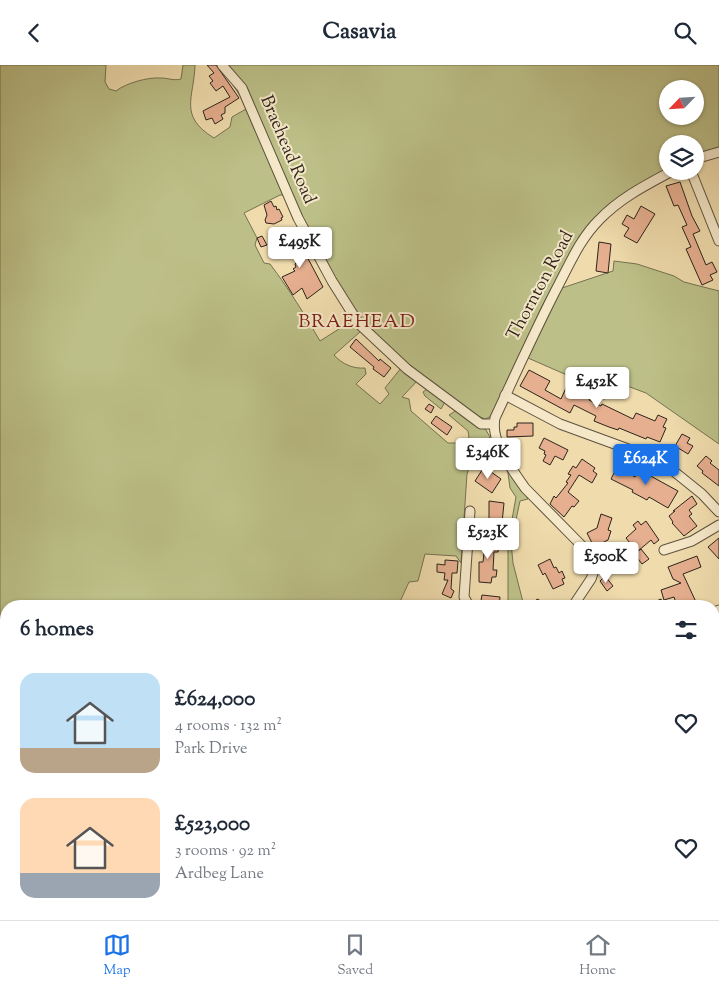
<!DOCTYPE html>
<html lang="en">
<head>
<meta charset="utf-8">
<style>
  :root { --surface:#fff; --page:#f6f6f7; --text:#1f2937; --muted:#747a83; --line:#e0e1e3; --accent:#1a73e8 }
  body { margin:0; font-family:"Sorts Mill Goudy",serif; background:var(--page); color:var(--text); height:100vh; display:flex; flex-direction:column; font-size:19px; white-space:nowrap }
  * { box-sizing:border-box; margin:0 }
  p { font-size:16px; color:var(--muted) }
  .icon { flex:none; width:28px; height:28px; fill:none; stroke:currentColor; stroke-width:2; stroke-linecap:round; stroke-linejoin:round }
  .map { position:relative; flex:1; overflow:hidden }
  .details { position:absolute; left:0px; top:535px; width:720px; height:320px; display:flex; flex-direction:column; background:var(--surface); border-radius:20px 20px 0 0; box-shadow:0 1px 4px #0004 }
  .details>* { flex:none }
  .needle { width:32px; rotate:245deg }
  .tools { position:absolute; left:659px; top:15px; display:grid; gap:10px }
  .tools a { display:grid; place-items:center; width:45px; height:45px; border-radius:50%; background:var(--surface); box-shadow:0 1px 4px #0004; font-size:25px }
  .price { position:absolute; translate:-50% -42px; padding:0 11px; border-radius:5px; background:#fff; color:#222; font-size:16px; line-height:32px; filter:drop-shadow(0 1px 2px #0008) }
  .price::after { content:''; position:absolute; left:50%; top:30px; width:15px; height:11px; margin-left:-8px; background:inherit; clip-path:polygon(0 0,100% 0,50% 100%) }
  .price.active { background:var(--accent); color:#fff }
  ul { padding:0; list-style:none }
  li { display:flex; align-items:center; gap:15px; height:125px; padding:0 20px }
  li span { display:grid; place-items:center; flex:none; width:140px; height:100px; border-radius:15px; color:#555 }
  li>.icon { margin-inline-start:auto }
  span .icon { width:60px; height:60px; fill:#fffc; stroke-width:1 }
  li b { font-size:21px }
  h2 { display:flex; justify-content:space-between; align-items:center; height:60px; padding:0 20px; font-size:21px }
  header { display:flex; justify-content:space-between; align-items:center; height:65px; padding:0 20px; background:var(--surface); font-size:22px; font-weight:700 }
  .tabs { display:flex; justify-content:space-around; align-items:center; height:70px; border-top:1px solid var(--line); background:var(--surface); font-size:14px; color:var(--muted) }
  .tabs a { display:grid; justify-items:center; gap:2px }
  .tabs .active { color:var(--accent) }
  .map>svg:first-child { display:block }
  .green { fill:#bcbf87; stroke:#747251; fill-rule:evenodd }
  .building { fill:#e6af90; stroke:#2d241b }
  .lines { fill:none; stroke-linecap:round; stroke-linejoin:round }
  .minor-casing { stroke:#5e523f; stroke-width:11 }
  .minor { stroke:#f5e8c9; stroke-width:9 }
  .labels { text-anchor:middle; dominant-baseline:central; stroke-width:4; stroke-linejoin:round; paint-order:stroke }
  .street-label { font-size:18px; fill:#2d241b; stroke:#f5e8c9 }
  .neighbourhood-label { font-size:19px; letter-spacing:1px; fill:#7a1f14; stroke:#f5e8c9 }
</style>
</head>
<body>
<header><svg class="icon" aria-label="back" viewBox="0 0 24 24"><path d="M15 5l-7 7 7 7"/></svg>Casavia<svg class="icon" aria-label="search" viewBox="0 0 24 24"><circle cx="10" cy="10" r="6"/><path d="M15 15l6 6"/></svg></header>
<div class="map">
<svg width="719" height="855" viewBox="0 0 719 855">
  <rect width="100%" height="100%" fill="#efdbac"/>
  <filter id="stains"><feTurbulence type="fractalNoise" baseFrequency=".004" numOctaves="4"/><feColorMatrix values="0 0 0 0 .2 0 0 0 0 .09 0 0 0 0 .02 0 0 0 .5 -.17"/></filter>
  <radialGradient id="worn" r=".72"><stop offset=".6" stop-color="#630" stop-opacity="0"/><stop offset="1" stop-color="#630" stop-opacity=".3"/></radialGradient>
  <g class="green">
    <path d="M0,0h106l-1,17 4,7 7,2c10,-8 32,-14 45,-13 7,0 13,3 20,1l2,-14h12c-1,33 -17,51 19,73l16,-11 2,-10 14,-8 -5,-12 -8,-12 2,-2 8,12 41,100h-4l-36,18 13,25 -2,7 9,18 6,1c19,25 35,51 50,77l33,-21 8,11 -27,24c8,9 19,14 31,13l1,6 -10,10 24,20 9,-10 -4,-6 16,-20 17,12 -16,17 7,2 2,12 37,32h17l4,-6 -1,-6 -19,-16 8,-5 29,20 4,7 -17,20 -6,17 -6,89 -5,-7 -31,-2 -7,27 -9,1 -11,24h-392v131l-6,-1z"/>
    <path d="M228,0h491v82l-24,8v-11h-27l-1,24 -51,31 -36,36 -38,71 -52,111 -5,2 -10,-4 -55,-38 -59,-55 -29,-48 -34,-66 -50,-115zM668,24h27v27h-27z"/>
    <polygon points="614,196 637,199 674,211 684,217 719,226 719,379 646,328 614,316 605,334 599,333 592,321 528,293 562,223 613,206"/>
    <polygon points="428,323 445,337 441,344 425,331 423,327"/>
    <polygon points="507,401 528,434 520,436 511,478 513,498 524,541 508,541 508,477 516,432 510,423"/>
    <polygon points="719,598 719,623 714,626 714,600"/>
    <polygon points="0,733 6,737 6,849 276,849 275,855 0,855"/>
    <polygon points="648,849 668,849 666,855 646,855"/>
  </g>
  <g class="building">
    <polygon points="207,0 216,0 239,33 225,42 225,48 221,50 223,54 215,59 212,53 206,55 203,46 230,32 223,21 216,26 210,18 213,16 209,11 214,8"/>
    <polygon points="680,117 692,151 700,166 693,169 706,200 712,197 717,207 710,210 713,215 702,220 686,184 691,182 682,162 687,160 678,140 674,141 666,121"/>
    <polygon points="271,136 274,142 276,141 277,145 279,144 283,152 281,153 282,155 274,159 266,158 265,155 267,150 264,140"/>
    <polygon points="641,141 655,149 637,178 624,171 629,163 622,159 627,150 634,154"/>
    <polygon points="293,165 323,222 307,234 302,223 293,230 282,212 295,206 293,204 296,202 295,199 297,197 285,176 281,179 278,173"/>
    <polygon points="262,171 267,180 261,182 257,173"/>
    <polygon points="599,177 611,179 608,208 596,206"/>
    <polygon points="356,274 379,296 380,294 391,303 384,312 373,304 374,302 350,282"/>
    <polygon points="529,305 550,316 545,325 561,334 566,323 570,324 571,322 582,326 581,328 590,333 589,335 601,341 602,339 633,354 636,348 655,356 658,350 667,354 663,362 666,363 660,377 647,372 646,374 619,363 618,365 609,362 594,356 596,351 574,340 570,348 520,321"/>
    <polygon points="429,339 434,342 431,348 425,344"/>
    <polygon points="436,351 452,362 447,370 431,358"/>
    <polygon points="517,358 533,358 533,371 507,372 507,365 514,365 514,362 517,362"/>
    <polygon points="682,369 690,373 687,378 693,381 688,389 675,381"/>
    <polygon points="544,373 568,385 563,395 555,391 550,400 543,396 546,390 544,389 545,386 539,383"/>
    <polygon points="706,391 712,396 710,398 719,405 719,421 702,408 703,406 697,401"/>
    <polygon points="582,394 595,403 593,406 597,409 592,418 579,410 568,427 579,436 574,442 572,441 564,452 550,439 554,431 556,433 568,418 566,417 571,410 568,409 573,401 576,403"/>
    <polygon points="484,402 501,414 492,428 475,416"/>
    <polygon points="617,402 635,412 641,402 649,406 647,409 678,426 668,443 649,432 647,435 632,427 633,425 611,414"/>
    <polygon points="692,431 697,439 689,445 692,449 689,451 697,461 684,471 672,458 673,457 669,451 675,446 673,446"/>
    <polygon points="489,436 504,438 501,468 494,467 495,454 489,454"/>
    <polygon points="601,449 612,453 608,465 611,466 608,475 594,482 587,468 597,463"/>
    <polygon points="638,456 641,460 646,456 659,475 654,479 651,475 638,486 641,484 649,494 642,499 634,489 637,487 626,473 636,464 633,460"/>
    <polygon points="482,471 495,473 495,479 499,480 498,487 494,487 493,505 497,505 496,512 492,512 491,518 479,517 479,497 483,497 485,479 481,479"/>
    <polygon points="719,473 719,494 708,482"/>
    <polygon points="697,491 701,502 683,509 696,537 684,541 677,541 674,532 664,535 661,525 681,518 673,514 668,502"/>
    <polygon points="550,494 554,503 556,502 559,508 562,506 565,513 562,514 564,519 553,524 545,508 543,510 538,500"/>
    <polygon points="445,495 458,496 457,508 452,508 451,524 454,526 451,533 442,529 448,515 444,515 445,508 437,507 437,499 445,500"/>
    <polygon points="605,511 613,521 607,526 600,516"/>
    <polygon points="482,530 500,532 499,541 480,541"/>
    <polygon points="537,534 551,541 533,541"/>
    <polygon points="661,534 664,541 645,541"/>
    <polygon points="346,849 354,850 353,855 345,855"/>
  </g>
  <g class="lines">
    <g class="minor-casing">
      <g id="minor">
        <polyline points="222,0 242,23 298,153 332,216 359,259 407,304 481,359 494,359"/>
        <polyline points="695,94 719,87"/>
        <polyline points="691,106 719,176"/>
        <polyline points="505,330 560,359 661,396 702,429 719,447"/>
        <polyline points="469,462 482,463"/>
        <polyline points="664,485 692,476 719,460"/>
        <polyline points="469,541 464,532 470,446"/>
        <path d="M573,541l18,-27 5,-14 -9,-14 -62,-63c-13,-19 -35,-46 -30,-70 21,-45 41,-90 64,-134 12,-23 22,-46 40,-64 21,-22 47,-35 73,-49"/>
        <polyline points="714,547 719,545"/>
        <polyline points="714,705 719,694"/>
        <polyline points="0,728 6,731"/>
        <polyline points="714,809 719,808"/>
        <polyline points="404,849 411,852 430,851 446,855"/>
        <polyline points="541,849 545,855"/>
        <polyline points="485,855 503,849"/>
      </g>
    </g>
    <use href="#minor" class="minor"/>
  </g>
  <g class="labels">
    <g class="street-label">
      <text transform="translate(287 85) rotate(67)">Braehead Road</text>
      <text transform="translate(541 221) rotate(-62)">Thornton Road</text>
    </g>
    <g class="neighbourhood-label">
      <text x="357" y="257">BRAEHEAD</text>
    </g>
  </g>
  <rect width="100%" height="100%" filter="url(#stains)"/>
  <rect width="100%" height="100%" fill="url(#worn)"/>
</svg>
<div class="tools">
<a><svg class="needle" viewBox="-14 -14 28 28"><path d="M0-13l5 13h-10z" fill="#e53935"/><path d="M0 13l5-13h-10z" fill="#747a83"/></svg></a>
<a><svg class="icon" aria-label="layers" viewBox="0 0 24 24"><path d="M12 4l9 5-9 5-9-5zM3 14l9 5 9-5"/></svg></a>
</div>
<b class="price" style="left:300px;top:204px">£495K</b>
<b class="price" style="left:597px;top:344px">£452K</b>
<b class="price" style="left:488px;top:415px">£346K</b>
<b class="price active" style="left:646px;top:421px">£624K</b>
<b class="price" style="left:488px;top:495px">£523K</b>
<b class="price" style="left:606px;top:519px">£500K</b>
<section class="details">
<h2>6 homes<svg class="icon" aria-label="filters" viewBox="0 0 24 24"><path d="M4 7h16M4 17h16"/><circle cx="9" cy="7" r="2"/><circle cx="15" cy="17" r="2"/></svg></h2>
<ul>
<li><span style="background:linear-gradient(#bfe0f5 75%,#b9a48a 0)"><svg class="icon" aria-label="home" viewBox="0 0 24 24"><path d="M3 11l9-7 9 7M6 9v11h12V9"/></svg></span><div><b>£624,000</b><p>4 rooms · 132 m²</p><p>Park Drive</p></div><svg class="icon" aria-label="heart" viewBox="0 0 24 24"><path d="M12 20l-8-8c-3-5 5-10 8-4 3-6 11-1 8 4z"/></svg></li>
<li><span style="background:linear-gradient(#ffd9b3 75%,#9aa5b1 0)"><svg class="icon" aria-label="home" viewBox="0 0 24 24"><path d="M3 11l9-7 9 7M6 9v11h12V9"/></svg></span><div><b>£523,000</b><p>3 rooms · 92 m²</p><p>Ardbeg Lane</p></div><svg class="icon" aria-label="heart" viewBox="0 0 24 24"><path d="M12 20l-8-8c-3-5 5-10 8-4 3-6 11-1 8 4z"/></svg></li>
</ul>
</section>
</div>
<nav class="tabs">
<a class="active"><svg class="icon" aria-label="map" viewBox="0 0 24 24"><path d="M3 6l6-2 6 2 6-2v14l-6 2-6-2-6 2zM9 4v14M15 6v14"/></svg>Map</a>
<a><svg class="icon" aria-label="saved" viewBox="0 0 24 24"><path d="M7 4h10v16l-5-4-5 4z"/></svg>Saved</a>
<a><svg class="icon" aria-label="home" viewBox="0 0 24 24"><path d="M3 11l9-7 9 7M6 9v11h12V9"/></svg>Home</a>
</nav>
</body>
</html>
